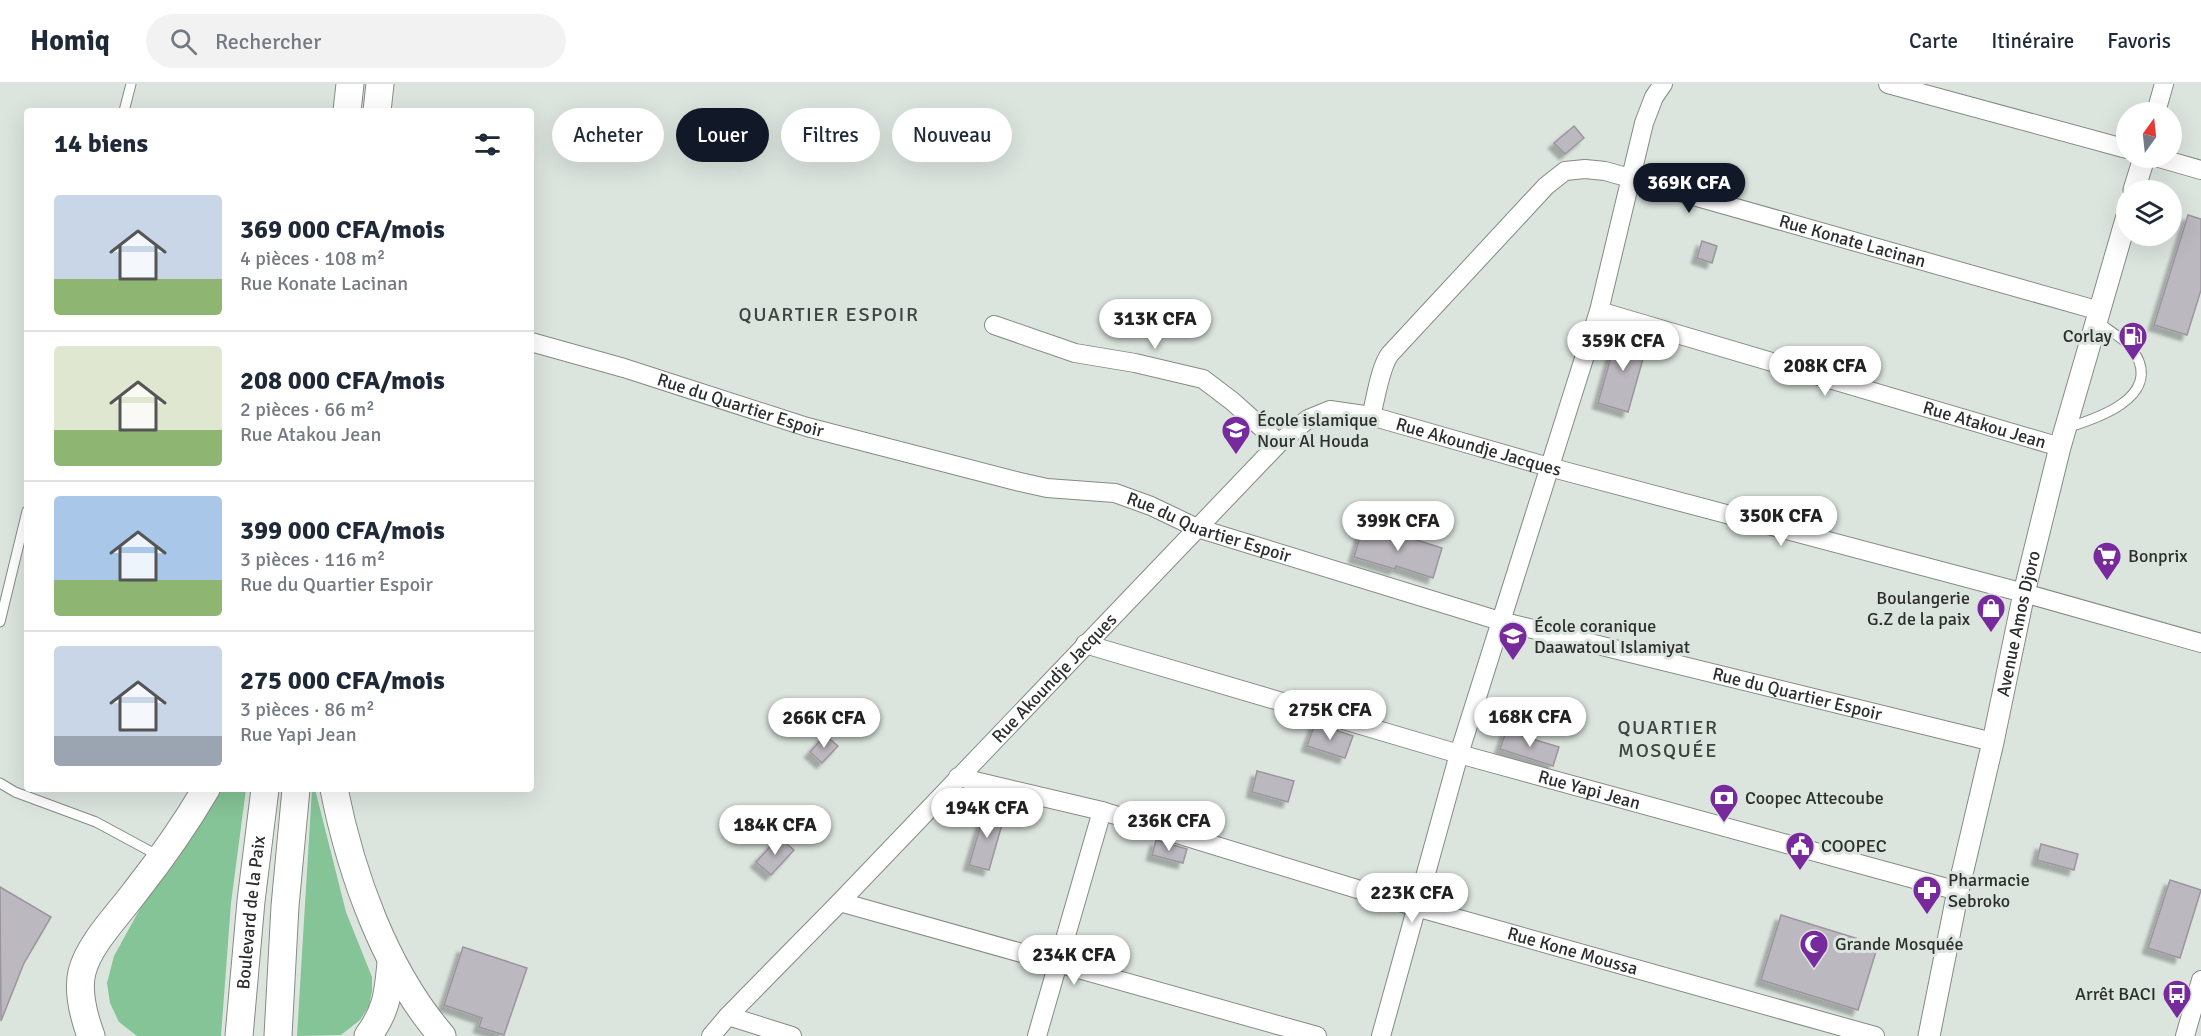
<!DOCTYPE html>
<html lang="fr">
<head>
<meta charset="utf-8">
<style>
  :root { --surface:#fff; --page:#f2f2f3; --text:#1f2937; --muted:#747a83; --line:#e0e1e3; --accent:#111827 }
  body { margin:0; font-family:Signika,sans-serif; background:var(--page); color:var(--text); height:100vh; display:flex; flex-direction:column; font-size:22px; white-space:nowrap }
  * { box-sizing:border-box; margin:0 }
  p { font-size:20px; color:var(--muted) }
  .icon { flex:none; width:33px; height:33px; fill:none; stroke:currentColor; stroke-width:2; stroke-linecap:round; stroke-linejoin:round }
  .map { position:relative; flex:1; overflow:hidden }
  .side { position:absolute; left:24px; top:24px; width:510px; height:684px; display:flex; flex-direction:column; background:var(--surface); border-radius:6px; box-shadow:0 6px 24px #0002 }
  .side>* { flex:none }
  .top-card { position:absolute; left:552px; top:24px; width:570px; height:54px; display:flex; gap:12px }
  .needle { width:39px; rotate:15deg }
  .tools { position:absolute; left:2116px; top:18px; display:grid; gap:12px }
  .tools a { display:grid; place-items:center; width:66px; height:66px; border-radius:50%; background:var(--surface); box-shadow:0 6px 24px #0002; font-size:30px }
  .price { position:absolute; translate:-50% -51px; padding:0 14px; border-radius:21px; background:#fff; color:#222; font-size:20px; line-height:39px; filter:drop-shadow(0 2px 3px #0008) }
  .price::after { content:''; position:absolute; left:50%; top:36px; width:18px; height:14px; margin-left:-9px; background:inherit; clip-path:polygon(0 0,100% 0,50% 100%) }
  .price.active { background:var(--accent); color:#fff }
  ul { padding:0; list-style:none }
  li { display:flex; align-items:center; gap:18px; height:150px; padding:0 30px }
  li+li { border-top:2px solid var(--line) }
  li span { display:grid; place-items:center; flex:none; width:168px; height:120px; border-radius:6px; color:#555 }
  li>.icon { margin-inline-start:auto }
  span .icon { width:72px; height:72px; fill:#fffc; stroke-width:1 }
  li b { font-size:26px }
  h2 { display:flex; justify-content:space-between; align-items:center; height:72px; padding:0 30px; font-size:26px }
  .chip { padding:0 21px; border-radius:27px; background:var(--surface); box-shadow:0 6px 24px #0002; font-size:21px; line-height:54px }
  .chip.active { background:var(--accent); color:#fff }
  header { display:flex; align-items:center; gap:36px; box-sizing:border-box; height:84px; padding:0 30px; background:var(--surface); border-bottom:2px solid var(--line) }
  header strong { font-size:28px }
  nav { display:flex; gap:33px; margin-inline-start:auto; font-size:21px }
  .search { width:420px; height:54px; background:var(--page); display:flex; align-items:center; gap:15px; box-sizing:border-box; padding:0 21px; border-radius:33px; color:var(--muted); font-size:22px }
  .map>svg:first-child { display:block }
  .green { fill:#85c496 }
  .building { fill:#bcb8bf; stroke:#9b969e; stroke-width:1.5; filter:url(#shadow) }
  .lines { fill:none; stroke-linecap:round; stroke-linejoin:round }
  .service-casing { stroke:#848b85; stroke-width:11 }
  .minor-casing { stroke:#848b85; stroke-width:20 }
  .tertiary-casing { stroke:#848b85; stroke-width:23 }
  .primary-casing { stroke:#848b85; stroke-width:29 }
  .service { stroke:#fff; stroke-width:9 }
  .minor { stroke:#fff; stroke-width:18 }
  .tertiary { stroke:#fff; stroke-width:21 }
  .primary { stroke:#fff; stroke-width:27 }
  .labels { text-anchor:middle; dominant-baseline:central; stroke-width:6; stroke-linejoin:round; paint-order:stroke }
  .street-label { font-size:18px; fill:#2c2f2d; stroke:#dce4de }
  .poi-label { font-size:18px; fill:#2c2f2d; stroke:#dce4de; text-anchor:start }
  .neighbourhood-label { font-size:20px; letter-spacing:1.5px; fill:#3e443f; stroke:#dce4de }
</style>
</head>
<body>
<header>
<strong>Homiq</strong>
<div class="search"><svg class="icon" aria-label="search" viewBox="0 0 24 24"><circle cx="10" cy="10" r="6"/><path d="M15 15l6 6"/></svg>Rechercher</div>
<nav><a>Carte</a><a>Itinéraire</a><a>Favoris</a></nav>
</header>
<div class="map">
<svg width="2201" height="952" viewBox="0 0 2201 952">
  <defs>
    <filter id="shadow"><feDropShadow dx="-5.5" dy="5.5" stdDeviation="1.5" flood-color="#0004"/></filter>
  </defs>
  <rect width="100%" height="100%" fill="#dce4de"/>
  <g class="green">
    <polygon points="222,705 246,705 231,819 221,952 137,952 119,938 110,919 107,899 114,872 141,823"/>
    <polygon points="312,705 315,705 346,828 372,893 372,907 369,922 360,936 341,951 297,952"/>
  </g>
  <g class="building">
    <polygon points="1574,42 1584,54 1565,70 1554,59"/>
    <polygon points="2188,131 2201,135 2201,206 2187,251 2154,241"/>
    <polygon points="1702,157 1717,162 1712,179 1697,174"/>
    <polygon points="1618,248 1648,257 1628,328 1598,319"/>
    <polygon points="1363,443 1406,456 1407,453 1442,464 1433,494 1396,482 1395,485 1354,473"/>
    <polygon points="1315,639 1353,652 1345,674 1307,662"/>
    <polygon points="1506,647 1559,663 1553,682 1500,665"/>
    <polygon points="825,651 838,662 822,679 810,668"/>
    <polygon points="1257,687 1294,697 1288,718 1252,708"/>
    <polygon points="986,724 1005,730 989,786 969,781"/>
    <polygon points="779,753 794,766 771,791 756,778"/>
    <polygon points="1156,756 1187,765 1183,779 1152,771"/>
    <polygon points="2041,760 2078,770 2074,786 2037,776"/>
    <polygon points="2170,796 2201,806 2180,874 2148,864"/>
    <polygon points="0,803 51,833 24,879 1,937"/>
    <polygon points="1781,831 1878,861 1858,926 1761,896"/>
    <polygon points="463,863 527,884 504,951 479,943 482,934 444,921"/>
  </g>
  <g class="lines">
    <g class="service-casing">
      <g id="service">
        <polyline points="124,27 131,0"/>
        <path d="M2066,344c30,-9 94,-30 70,-73 -7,-14 -27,-24 -39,-34"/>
        <polyline points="0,538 27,427"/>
        <polyline points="0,699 15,708 96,738 159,772"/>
      </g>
    </g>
    <g class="minor-casing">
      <g id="minor">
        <polyline points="1888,0 2127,65"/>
        <polyline points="2156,28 2164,0"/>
        <polyline points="2159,74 2201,86"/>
        <path id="s1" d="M1599,227l461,136"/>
        <polyline points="994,241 1075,269 1135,279 1203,295 1232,317 1279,359"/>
        <path id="s2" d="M531,258l93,26 183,59 213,55 27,6 68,5 36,13 46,22 303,93 493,121"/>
        <path id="s3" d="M1371,332c5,-18 9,-49 19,-62l156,-168 19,-15 20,-2 20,2 495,140"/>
        <path id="s4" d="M1085,560l374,110 499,137"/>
        <path id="s5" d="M958,693l144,34 314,96 459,129"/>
        <polyline points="840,818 1317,952"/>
        <polyline points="728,932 792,952"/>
        <path id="s6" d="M711,952l17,-20 112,-114 439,-459 29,-24 22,-9 41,6 178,51 475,126 177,50"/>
        <polyline points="1037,952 1102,727"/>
        <polyline points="1381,952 1459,670 1599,227 1644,39 1654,13 1663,0"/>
        <polyline points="2185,952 2201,896"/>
      </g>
    </g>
    <g class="tertiary-casing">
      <g id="tertiary">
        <polyline points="2134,106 2144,74"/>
        <path id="s7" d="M1929,952l29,-145 35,-149 31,-149 36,-146 67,-231"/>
      </g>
    </g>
    <g class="primary-casing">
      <g id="primary">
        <polyline points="347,27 350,0"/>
        <polyline points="377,27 380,0"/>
        <path d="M334,705c17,85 51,181 108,247"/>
        <path d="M91,952c-7,-19 -14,-43 -9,-64 7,-28 36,-57 53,-80 26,-33 50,-67 71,-103"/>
        <path id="s8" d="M239,952l12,-135 14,-112"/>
        <polyline points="278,952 285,822 296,705"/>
        <path d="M368,952c19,-26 20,-42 23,-73"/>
      </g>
    </g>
    <use href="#service" class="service"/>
    <use href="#minor" class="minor"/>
    <use href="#tertiary" class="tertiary"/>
    <use href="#primary" class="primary"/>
  </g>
  <defs>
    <g id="fuel-pin" transform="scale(1.5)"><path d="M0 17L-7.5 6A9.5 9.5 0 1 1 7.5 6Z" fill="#772a9c" stroke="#dce4de"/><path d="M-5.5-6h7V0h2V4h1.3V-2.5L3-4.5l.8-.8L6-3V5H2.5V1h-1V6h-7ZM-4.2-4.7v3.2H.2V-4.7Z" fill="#fff"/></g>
    <g id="school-pin" transform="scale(1.5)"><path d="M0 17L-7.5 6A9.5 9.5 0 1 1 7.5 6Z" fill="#772a9c" stroke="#dce4de"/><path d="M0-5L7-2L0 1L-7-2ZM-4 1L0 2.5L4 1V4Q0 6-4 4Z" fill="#fff"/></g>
    <g id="supermarket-pin" transform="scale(1.5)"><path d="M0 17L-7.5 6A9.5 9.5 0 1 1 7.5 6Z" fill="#772a9c" stroke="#dce4de"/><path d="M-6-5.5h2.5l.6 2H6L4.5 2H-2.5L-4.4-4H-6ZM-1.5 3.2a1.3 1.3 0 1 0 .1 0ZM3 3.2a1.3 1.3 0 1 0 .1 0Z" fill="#fff"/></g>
    <g id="shop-pin" transform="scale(1.5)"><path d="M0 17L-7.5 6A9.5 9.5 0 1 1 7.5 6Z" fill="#772a9c" stroke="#dce4de"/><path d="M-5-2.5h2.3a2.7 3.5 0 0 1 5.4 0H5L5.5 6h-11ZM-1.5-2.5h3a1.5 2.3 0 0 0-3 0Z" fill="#fff"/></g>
    <g id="bank-pin" transform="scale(1.5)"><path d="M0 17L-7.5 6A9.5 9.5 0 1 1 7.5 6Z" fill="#772a9c" stroke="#dce4de"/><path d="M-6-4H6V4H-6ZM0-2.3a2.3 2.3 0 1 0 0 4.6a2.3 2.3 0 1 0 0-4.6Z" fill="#fff"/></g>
    <g id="civic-pin" transform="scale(1.5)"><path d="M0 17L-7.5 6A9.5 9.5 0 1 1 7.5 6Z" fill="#772a9c" stroke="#dce4de"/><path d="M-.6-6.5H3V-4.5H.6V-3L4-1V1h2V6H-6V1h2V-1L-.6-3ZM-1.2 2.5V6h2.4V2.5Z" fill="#fff"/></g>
    <g id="pharmacy-pin" transform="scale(1.5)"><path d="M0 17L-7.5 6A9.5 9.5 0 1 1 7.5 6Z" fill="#772a9c" stroke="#dce4de"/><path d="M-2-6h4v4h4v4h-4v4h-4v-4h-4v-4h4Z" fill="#fff"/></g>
    <g id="mosque-pin" transform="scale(1.5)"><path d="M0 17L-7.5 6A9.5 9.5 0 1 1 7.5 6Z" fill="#772a9c" stroke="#dce4de"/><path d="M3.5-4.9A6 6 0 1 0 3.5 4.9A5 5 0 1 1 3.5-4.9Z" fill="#fff"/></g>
    <g id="bus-pin" transform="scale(1.5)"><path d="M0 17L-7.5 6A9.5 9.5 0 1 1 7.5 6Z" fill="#772a9c" stroke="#dce4de"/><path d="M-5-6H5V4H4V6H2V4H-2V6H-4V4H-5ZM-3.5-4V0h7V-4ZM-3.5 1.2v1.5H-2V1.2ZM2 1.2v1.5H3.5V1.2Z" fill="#fff"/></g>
  </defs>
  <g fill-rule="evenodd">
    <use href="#fuel-pin" x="2133" y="252"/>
    <use href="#school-pin" x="1236" y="346"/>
    <use href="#supermarket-pin" x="2107" y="472"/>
    <use href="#shop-pin" x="1991" y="524"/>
    <use href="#school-pin" x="1513" y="552"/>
    <use href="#bank-pin" x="1724" y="714"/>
    <use href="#civic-pin" x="1800" y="762"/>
    <use href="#pharmacy-pin" x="1927" y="806"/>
    <use href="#mosque-pin" x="1814" y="860"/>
    <use href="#bus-pin" x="2177" y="910"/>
  </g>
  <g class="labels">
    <g class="street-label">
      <text stroke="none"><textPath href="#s3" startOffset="616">Rue Konate Lacinan</textPath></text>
      <text stroke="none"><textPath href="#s2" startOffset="219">Rue du Quartier Espoir</textPath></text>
      <text stroke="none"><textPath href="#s1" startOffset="402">Rue Atakou Jean</textPath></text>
      <text stroke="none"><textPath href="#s6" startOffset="1036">Rue Akoundje Jacques</textPath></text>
      <text stroke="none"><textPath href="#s2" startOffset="705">Rue du Quartier Espoir</textPath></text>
      <text stroke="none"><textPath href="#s7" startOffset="422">Avenue Amos Djoro</textPath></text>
      <text stroke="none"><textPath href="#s6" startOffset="496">Rue Akoundje Jacques</textPath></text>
      <text stroke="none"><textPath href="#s2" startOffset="1317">Rue du Quartier Espoir</textPath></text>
      <text stroke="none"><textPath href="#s4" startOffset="525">Rue Yapi Jean</textPath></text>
      <text stroke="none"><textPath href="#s8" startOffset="124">Boulevard de la Paix</textPath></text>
      <text stroke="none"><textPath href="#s5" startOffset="639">Rue Kone Moussa</textPath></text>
    </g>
    <g class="poi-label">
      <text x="2112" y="252" text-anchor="end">Corlay</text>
      <text x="1257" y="336">École islamique<tspan x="1257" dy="21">Nour Al Houda</tspan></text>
      <text x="2128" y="472">Bonprix</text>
      <text x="1970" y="514" text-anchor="end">Boulangerie<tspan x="1970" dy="21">G.Z de la paix</tspan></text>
      <text x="1534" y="542">École coranique<tspan x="1534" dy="21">Daawatoul Islamiyat</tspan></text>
      <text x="1745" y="714">Coopec Attecoube</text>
      <text x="1821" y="762">COOPEC</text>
      <text x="1948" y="796">Pharmacie<tspan x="1948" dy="21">Sebroko</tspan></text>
      <text x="1835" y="860">Grande Mosquée</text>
      <text x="2156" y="910" text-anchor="end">Arrêt BACI</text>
    </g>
    <g class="neighbourhood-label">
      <text x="829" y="230">QUARTIER ESPOIR</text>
      <text x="1668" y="643">QUARTIER<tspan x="1668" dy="23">MOSQUÉE</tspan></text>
    </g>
  </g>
</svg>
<div class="tools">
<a><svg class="needle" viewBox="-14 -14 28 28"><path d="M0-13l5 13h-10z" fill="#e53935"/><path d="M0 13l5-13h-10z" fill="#747a83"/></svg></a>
<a><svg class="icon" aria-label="layers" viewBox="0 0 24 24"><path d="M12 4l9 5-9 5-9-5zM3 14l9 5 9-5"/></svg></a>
</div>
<b class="price active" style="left:1689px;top:130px">369K CFA</b>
<b class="price" style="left:1155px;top:266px">313K CFA</b>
<b class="price" style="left:1623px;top:288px">359K CFA</b>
<b class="price" style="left:1825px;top:313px">208K CFA</b>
<b class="price" style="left:1781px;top:463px">350K CFA</b>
<b class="price" style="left:1398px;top:468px">399K CFA</b>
<b class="price" style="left:1330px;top:657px">275K CFA</b>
<b class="price" style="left:1530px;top:664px">168K CFA</b>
<b class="price" style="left:824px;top:665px">266K CFA</b>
<b class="price" style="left:987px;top:755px">194K CFA</b>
<b class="price" style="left:1169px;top:768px">236K CFA</b>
<b class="price" style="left:775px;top:772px">184K CFA</b>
<b class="price" style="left:1412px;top:840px">223K CFA</b>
<b class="price" style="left:1074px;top:902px">234K CFA</b>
<div class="top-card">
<a class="chip">Acheter</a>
<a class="chip active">Louer</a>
<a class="chip">Filtres</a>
<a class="chip">Nouveau</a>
</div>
<section class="side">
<h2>14 biens<svg class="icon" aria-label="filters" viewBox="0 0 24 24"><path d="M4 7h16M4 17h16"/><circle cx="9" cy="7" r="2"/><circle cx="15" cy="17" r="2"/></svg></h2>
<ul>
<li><span style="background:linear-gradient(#c9d6e8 70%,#8fb573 0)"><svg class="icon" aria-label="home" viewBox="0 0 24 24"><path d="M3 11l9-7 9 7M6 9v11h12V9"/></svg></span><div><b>369 000 CFA/mois</b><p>4 pièces · 108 m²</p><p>Rue Konate Lacinan</p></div></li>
<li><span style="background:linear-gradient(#dfe7d0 70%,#8fb573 0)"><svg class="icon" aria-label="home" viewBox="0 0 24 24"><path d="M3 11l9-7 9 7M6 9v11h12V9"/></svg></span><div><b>208 000 CFA/mois</b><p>2 pièces · 66 m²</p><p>Rue Atakou Jean</p></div></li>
<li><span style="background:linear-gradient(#a9c7e8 70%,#8fb573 0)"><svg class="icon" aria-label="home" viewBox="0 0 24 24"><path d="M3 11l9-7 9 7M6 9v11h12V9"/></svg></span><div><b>399 000 CFA/mois</b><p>3 pièces · 116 m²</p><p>Rue du Quartier Espoir</p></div></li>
<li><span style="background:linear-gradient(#c9d6e8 75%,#9aa5b1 0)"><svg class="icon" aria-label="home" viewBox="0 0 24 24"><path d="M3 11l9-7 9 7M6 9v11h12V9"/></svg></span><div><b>275 000 CFA/mois</b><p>3 pièces · 86 m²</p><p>Rue Yapi Jean</p></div></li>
</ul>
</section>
</div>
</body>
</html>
